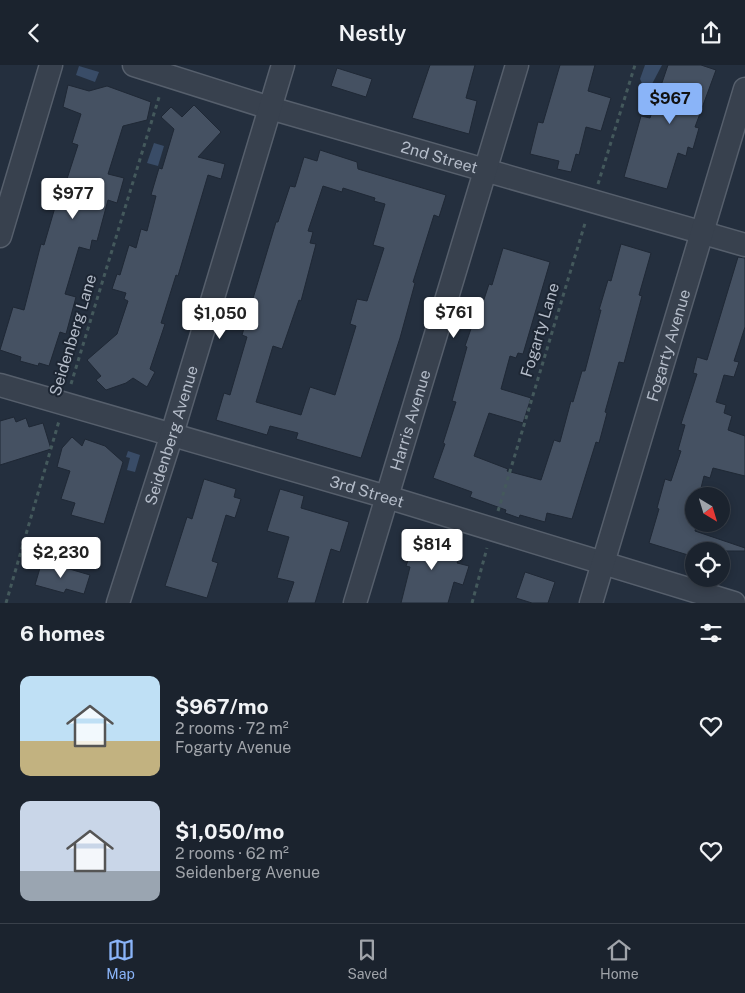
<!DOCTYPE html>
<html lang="en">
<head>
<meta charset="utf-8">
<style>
  :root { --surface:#1b232e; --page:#282f3a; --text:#f1f3f6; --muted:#a0a4aa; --line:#39404a; --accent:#8ab4f8 }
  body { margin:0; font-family:"Public Sans",sans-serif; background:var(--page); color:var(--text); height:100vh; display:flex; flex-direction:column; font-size:19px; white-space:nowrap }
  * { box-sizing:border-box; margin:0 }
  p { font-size:16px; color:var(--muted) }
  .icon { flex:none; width:28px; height:28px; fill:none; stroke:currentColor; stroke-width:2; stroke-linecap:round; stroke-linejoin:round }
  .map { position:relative; height:538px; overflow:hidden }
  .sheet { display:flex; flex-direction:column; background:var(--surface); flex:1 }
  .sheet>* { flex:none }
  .needle { width:32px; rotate:142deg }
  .controls { position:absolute; left:685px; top:422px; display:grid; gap:10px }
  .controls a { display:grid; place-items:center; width:45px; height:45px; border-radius:50%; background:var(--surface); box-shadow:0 2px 8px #0003,0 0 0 1px var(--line); font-size:25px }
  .price { position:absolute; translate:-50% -42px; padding:0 11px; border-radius:5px; background:#fff; color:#222; font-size:16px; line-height:32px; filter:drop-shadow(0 1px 2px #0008) }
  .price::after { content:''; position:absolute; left:50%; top:30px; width:15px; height:11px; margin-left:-8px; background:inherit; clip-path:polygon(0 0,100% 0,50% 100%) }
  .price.selected { background:var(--accent); color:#111 }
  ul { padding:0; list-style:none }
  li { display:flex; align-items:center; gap:15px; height:125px; padding:0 20px }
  li span { display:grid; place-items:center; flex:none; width:140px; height:100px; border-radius:10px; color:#555 }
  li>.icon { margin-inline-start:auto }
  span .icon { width:60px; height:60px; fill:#fffc; stroke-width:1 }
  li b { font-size:21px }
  h2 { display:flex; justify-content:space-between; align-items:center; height:60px; padding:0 20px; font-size:21px }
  header { display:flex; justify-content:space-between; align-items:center; height:65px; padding:0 20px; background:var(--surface); font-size:22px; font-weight:600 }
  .tab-bar { display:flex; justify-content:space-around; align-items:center; height:70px; border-top:1px solid var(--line); background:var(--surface); font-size:14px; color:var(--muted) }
  .tab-bar a { display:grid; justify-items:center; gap:2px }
  .tab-bar .selected { color:var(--accent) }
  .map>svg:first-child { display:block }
  .water { fill:#394c67 }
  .building { fill:#455162; stroke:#1f2835; fill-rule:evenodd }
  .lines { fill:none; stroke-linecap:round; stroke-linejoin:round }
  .street-casing { stroke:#565f6c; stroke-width:25 }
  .path { stroke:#44595c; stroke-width:3; stroke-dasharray:4 4; stroke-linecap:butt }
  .street { stroke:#38414e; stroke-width:22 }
  .labels { text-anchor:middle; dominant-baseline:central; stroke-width:4; stroke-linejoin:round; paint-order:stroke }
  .street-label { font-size:16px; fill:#b4bcc9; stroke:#1d2633 }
</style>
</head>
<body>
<header><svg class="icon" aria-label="back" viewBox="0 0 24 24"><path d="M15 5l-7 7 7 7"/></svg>Nestly<svg class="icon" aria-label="share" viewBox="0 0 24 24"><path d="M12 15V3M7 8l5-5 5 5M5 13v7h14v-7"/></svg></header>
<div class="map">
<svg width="745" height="538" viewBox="0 0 745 538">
  <rect width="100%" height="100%" fill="#242f3e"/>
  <g class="water">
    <polygon points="645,0 662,0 652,19 643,20 640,14"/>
    <polygon points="79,1 99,7 95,17 76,10"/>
    <polygon points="154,78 164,81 158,101 147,98"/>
    <polygon points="128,386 140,390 135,407 127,405 130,393 126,392"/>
  </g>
  <g class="building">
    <polygon points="430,0 475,0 466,33 477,36 469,69 412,53"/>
    <polygon points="560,0 595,0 588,26 611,33 601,66 586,62 579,90 576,89 571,107 557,104 559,96 530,89 538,57 543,58"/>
    <polygon points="668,0 701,0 716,5 695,62 699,63 693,84 688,82 686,91 678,88 667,124 624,112 641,51 650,53"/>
    <polygon points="337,3 372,14 366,32 331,21"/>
    <polygon points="68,20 89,26 107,21 151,37 147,55 123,61 108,109 124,113 117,138 108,135 97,176 92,175 90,185 79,182 65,229 76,232 66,269 60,267 49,301 39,298 38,301 20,296 21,292 0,285 13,242 24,245 41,179 44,180 58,132 54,131 58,115 66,117 78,80 72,78 81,49 63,42"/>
    <polygon points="194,40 221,67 198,92 225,99 221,114 208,110 178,211 176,210 161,258 165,259 150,304 155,307 147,322 133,313 126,318 106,325 96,315 101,311 87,295 117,269 128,236 124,234 126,228 112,224 117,209 120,210 129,180 136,183 141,164 147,166 156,131 151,130 159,103 162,104 174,64 161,52 171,42 182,52"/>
    <path d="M320,85l37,12 1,7 88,26 -7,22 -5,-2 -21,67 2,1 -15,55 -39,120 -65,-19 2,-6 -28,-7 -3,9 -51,-15 8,-27 6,2 17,-58 -5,-2 34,-113h2l12,-36 5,1 9,-30 13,4zM323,121l19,6 1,-4 32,10 -1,3 11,3 -12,41 11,3 -17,53 -10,-2 -7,25 6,2 -21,69 -25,-8 -9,28 -45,-13 17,-56 9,3 17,-49 2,1 15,-57 -6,-1 3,-11 -5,-1z"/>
    <polygon points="621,179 651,188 639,230 642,231 624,298 619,297 605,347 607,348 599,378 596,377 572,454 547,448 545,457 520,450 519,453 505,448 506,445 470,432 472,427 433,413 445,379 443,378 456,337 452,336 467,282 465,281 473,258 476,259 489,219 492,220 503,183 550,197 523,289 518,288 516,293 510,291 501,324 531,333 523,358 489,348 474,391 508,404 507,406 541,415 554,375 560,377 571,336 573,337 582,306 585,306 601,245 599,245 608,215 611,216"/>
    <polygon points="738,192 745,193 745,262 734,296 739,297 734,312 724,310 716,337 726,340 724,348 732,351 728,365 745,371 745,411 713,403 710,413 704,411 699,431 694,431 694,461 696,462 695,466 745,483 745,486 689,486 688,490 649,478 659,444 657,443 665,414 671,416 681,386 678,385 685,360 681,359 697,309 693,308 697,292 707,295"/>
    <polygon points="14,352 16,357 26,353 29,362 43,358 51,384 0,400 0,356"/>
    <polygon points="72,372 82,381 85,374 105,381 123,397 104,459 71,450 75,438 61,434 70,406 57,402 62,383"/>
    <polygon points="204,414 236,424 234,432 241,434 235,453 226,450 212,496 218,498 207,533 165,521 187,452 192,454"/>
    <polygon points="280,424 304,431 301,443 349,457 340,487 331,484 315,538 287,538 294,517 277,513 289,472 267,466"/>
    <polygon points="419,464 443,472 439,483 460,490 457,498 469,501 463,520 454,517 448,538 401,538 410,502 406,501"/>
    <polygon points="42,496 90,510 84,529 66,524 64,528 35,520"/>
    <polygon points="525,507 555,517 548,538 532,538 516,533"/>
  </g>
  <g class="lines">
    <g class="street-casing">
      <g id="street">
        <path id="s1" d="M134,0l136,43 475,137"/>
        <polyline points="0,171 51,0"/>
        <path id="s2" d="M0,320l387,112 347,106"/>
        <path id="s3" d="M118,538l54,-169 111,-369"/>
        <path id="s4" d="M355,538l162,-538"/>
        <path id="s5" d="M591,538l154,-514"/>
      </g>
    </g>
    <g class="path">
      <polyline points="598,119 635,0"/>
      <polyline points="71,319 160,29"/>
      <polyline points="498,446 586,155"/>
      <polyline points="6,538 59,356"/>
      <polyline points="472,538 487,483"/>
    </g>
    <use href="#street" class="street"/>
  </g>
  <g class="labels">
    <g class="street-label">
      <text stroke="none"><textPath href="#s1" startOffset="319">2nd Street</textPath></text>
      <text transform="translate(540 265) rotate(-73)">Fogarty Lane</text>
      <text transform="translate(73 270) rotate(-73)">Seidenberg Lane</text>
      <text stroke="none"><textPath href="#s5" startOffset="269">Fogarty Avenue</textPath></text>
      <text stroke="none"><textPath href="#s4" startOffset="191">Harris Avenue</textPath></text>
      <text stroke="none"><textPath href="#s3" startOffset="176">Seidenberg Avenue</textPath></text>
      <text stroke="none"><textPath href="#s2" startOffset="382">3rd Street</textPath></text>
    </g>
  </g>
</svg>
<div class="controls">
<a><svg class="needle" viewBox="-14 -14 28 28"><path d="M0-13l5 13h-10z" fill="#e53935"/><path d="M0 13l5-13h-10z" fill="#a0a4aa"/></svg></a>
<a><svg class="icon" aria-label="locate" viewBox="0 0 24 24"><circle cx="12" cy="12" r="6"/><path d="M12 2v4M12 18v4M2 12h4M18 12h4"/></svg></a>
</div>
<b class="price selected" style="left:670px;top:60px">$967</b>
<b class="price" style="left:73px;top:155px">$977</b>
<b class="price" style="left:454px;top:274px">$761</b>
<b class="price" style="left:220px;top:275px">$1,050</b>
<b class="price" style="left:432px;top:506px">$814</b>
<b class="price" style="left:61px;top:514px">$2,230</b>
</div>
<section class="sheet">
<h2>6 homes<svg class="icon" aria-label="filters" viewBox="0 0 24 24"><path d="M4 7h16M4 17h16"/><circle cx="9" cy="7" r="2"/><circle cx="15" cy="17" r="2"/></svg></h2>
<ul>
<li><span style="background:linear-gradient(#bfe0f5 65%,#c2b280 0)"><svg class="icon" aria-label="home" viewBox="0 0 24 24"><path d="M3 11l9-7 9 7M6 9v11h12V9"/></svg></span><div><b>$967/mo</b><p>2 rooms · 72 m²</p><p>Fogarty Avenue</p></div><svg class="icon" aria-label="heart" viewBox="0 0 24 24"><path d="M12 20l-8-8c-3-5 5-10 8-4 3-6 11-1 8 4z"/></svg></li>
<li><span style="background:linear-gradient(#c9d6e8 70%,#9aa5b1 0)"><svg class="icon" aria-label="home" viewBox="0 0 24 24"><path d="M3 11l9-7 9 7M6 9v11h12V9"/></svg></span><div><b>$1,050/mo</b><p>2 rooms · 62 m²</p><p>Seidenberg Avenue</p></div><svg class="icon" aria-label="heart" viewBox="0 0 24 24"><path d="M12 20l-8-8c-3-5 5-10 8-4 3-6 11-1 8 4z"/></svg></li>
</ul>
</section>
<nav class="tab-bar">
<a class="selected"><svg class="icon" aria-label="map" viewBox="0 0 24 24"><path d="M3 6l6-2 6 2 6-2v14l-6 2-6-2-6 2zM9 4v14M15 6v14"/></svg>Map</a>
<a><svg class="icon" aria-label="saved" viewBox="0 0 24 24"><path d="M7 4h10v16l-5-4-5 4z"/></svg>Saved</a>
<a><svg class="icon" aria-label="home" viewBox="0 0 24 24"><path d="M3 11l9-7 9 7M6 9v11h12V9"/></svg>Home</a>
</nav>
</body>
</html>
